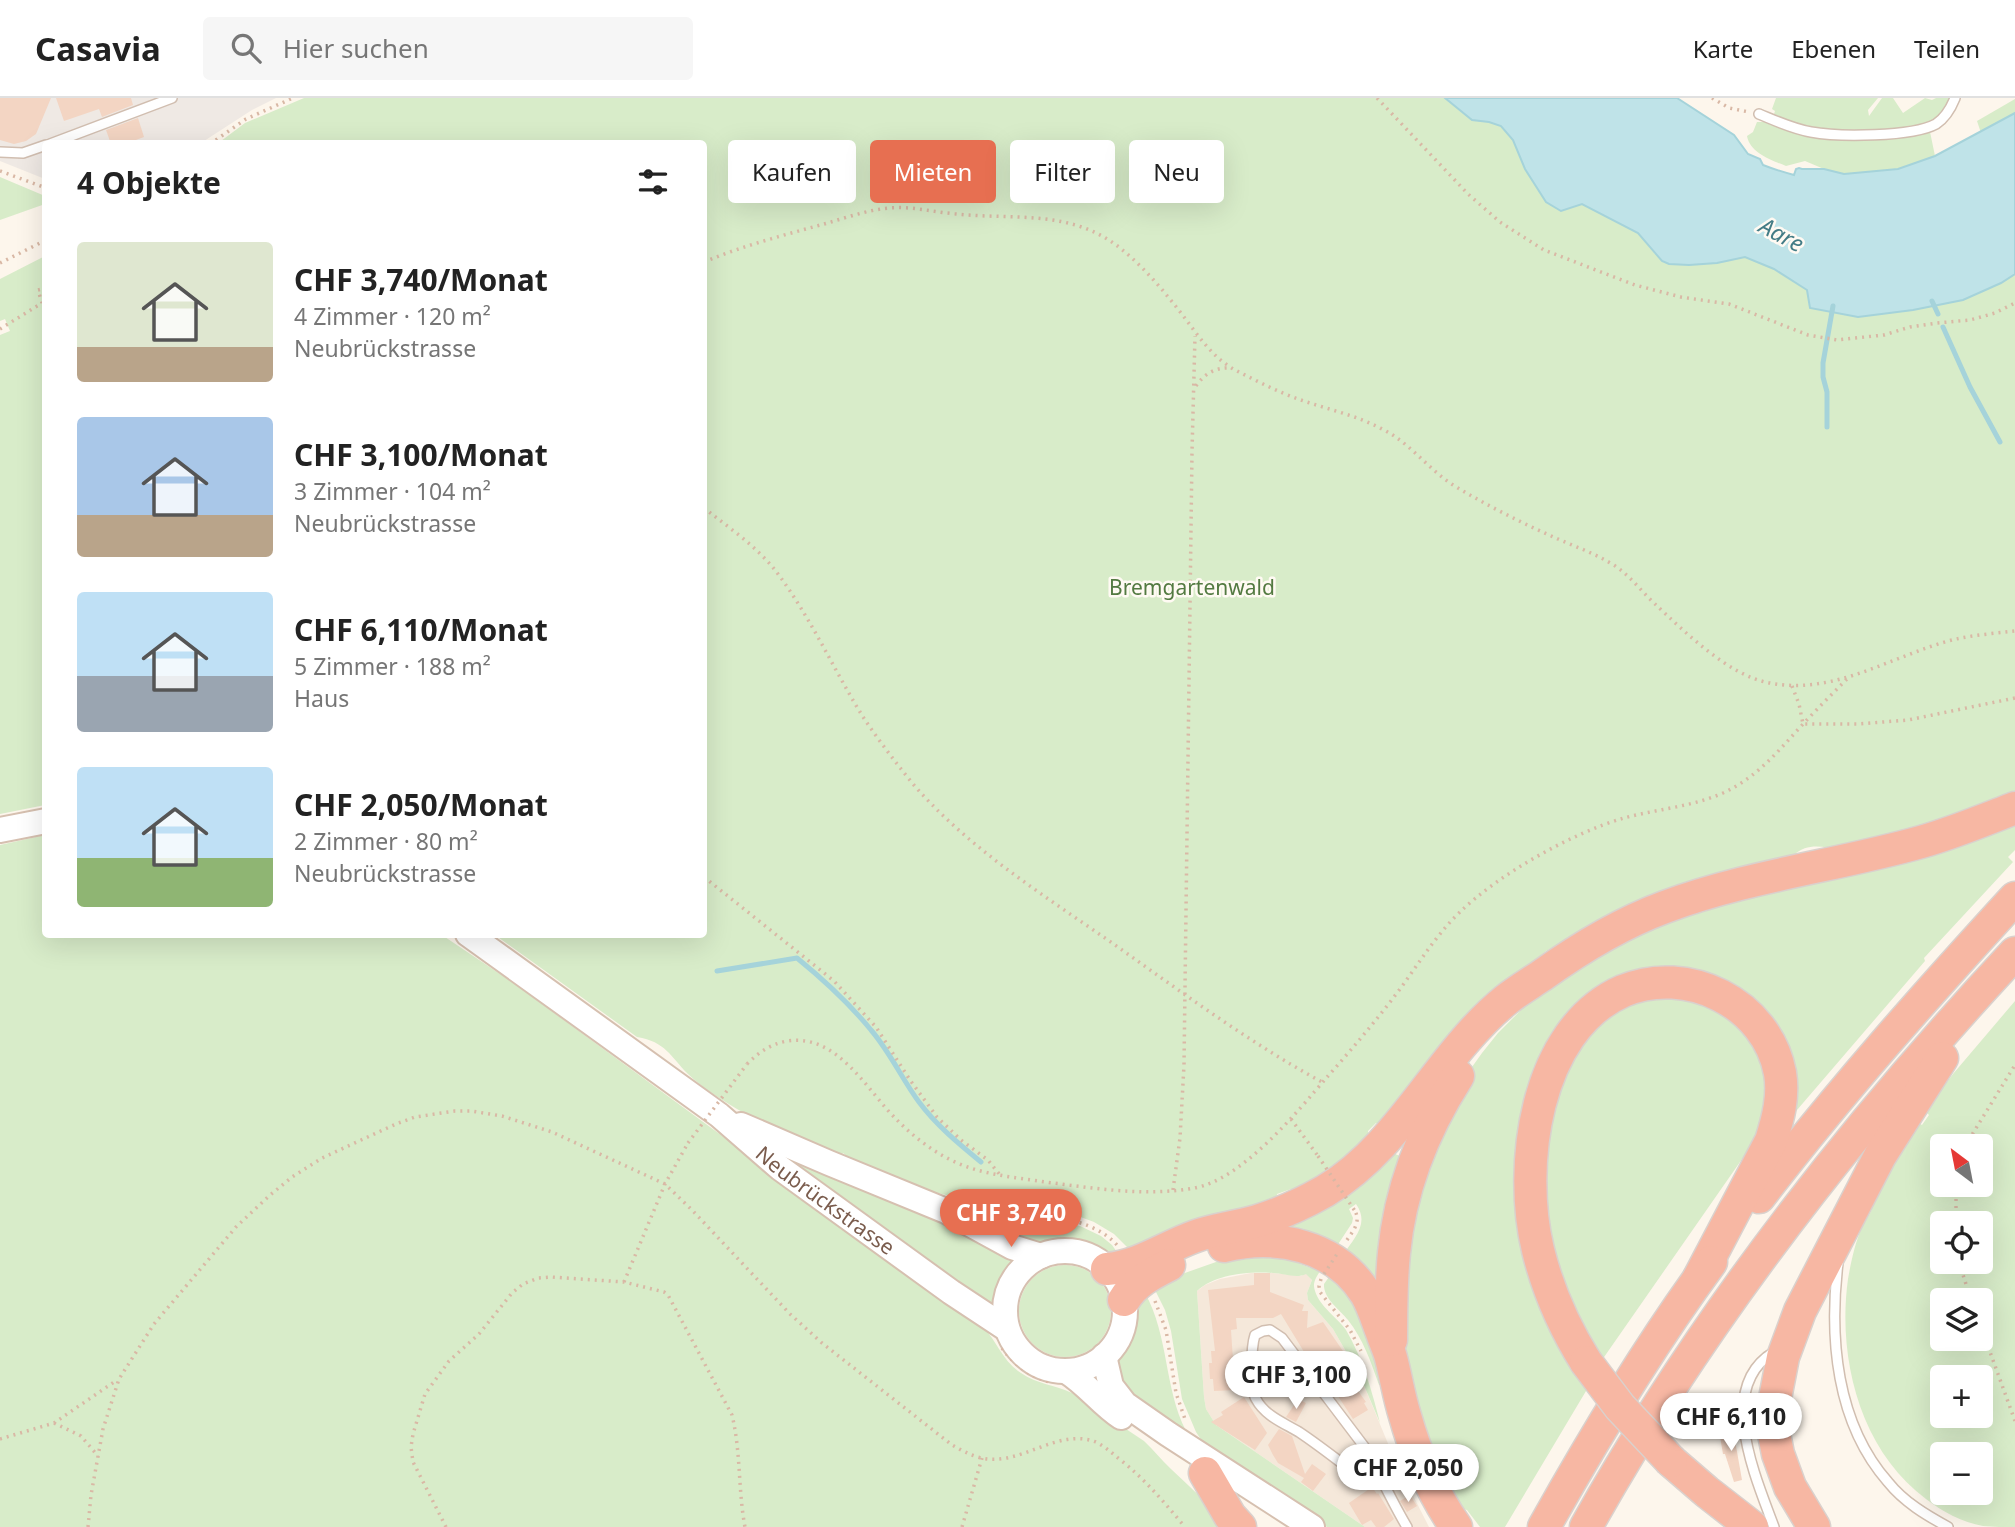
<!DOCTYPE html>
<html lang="de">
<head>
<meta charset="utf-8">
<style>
  :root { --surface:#fff; --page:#f6f6f6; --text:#222; --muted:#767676; --line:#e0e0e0; --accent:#e76f51 }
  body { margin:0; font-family:"Noto Sans",sans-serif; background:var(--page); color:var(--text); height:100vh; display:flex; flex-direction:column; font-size:26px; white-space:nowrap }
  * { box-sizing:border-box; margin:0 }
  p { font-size:23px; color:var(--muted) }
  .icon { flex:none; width:38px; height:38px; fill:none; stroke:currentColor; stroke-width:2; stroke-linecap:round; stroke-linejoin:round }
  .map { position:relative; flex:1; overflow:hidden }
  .panel { position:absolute; left:42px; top:42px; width:665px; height:798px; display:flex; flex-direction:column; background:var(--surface); border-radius:7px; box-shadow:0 7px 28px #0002 }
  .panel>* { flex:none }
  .guide { position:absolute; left:728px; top:42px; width:665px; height:63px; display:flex; gap:14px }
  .needle { width:46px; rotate:328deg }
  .fabs { position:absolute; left:1930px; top:1036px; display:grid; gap:14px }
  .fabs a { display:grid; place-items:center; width:63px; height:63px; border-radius:7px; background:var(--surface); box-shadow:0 7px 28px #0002; font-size:35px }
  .price { position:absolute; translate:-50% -60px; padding:0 16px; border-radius:24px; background:#fff; color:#222; font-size:23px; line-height:46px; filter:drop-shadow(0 2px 4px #0008) }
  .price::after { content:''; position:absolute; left:50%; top:42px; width:21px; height:16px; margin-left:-10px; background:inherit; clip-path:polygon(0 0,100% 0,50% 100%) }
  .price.active { background:var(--accent); color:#fff }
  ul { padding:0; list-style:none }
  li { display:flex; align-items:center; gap:21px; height:175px; padding:0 35px }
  li span { display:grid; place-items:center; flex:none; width:196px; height:140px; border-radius:7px; color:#555 }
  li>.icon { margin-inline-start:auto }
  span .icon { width:84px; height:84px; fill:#fffc; stroke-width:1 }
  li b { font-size:30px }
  h2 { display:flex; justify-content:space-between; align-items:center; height:84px; padding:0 35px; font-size:30px }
  .tag { padding:0 24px; border-radius:7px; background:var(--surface); box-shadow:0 7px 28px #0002; font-size:24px; line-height:63px }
  .tag.active { background:var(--accent); color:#fff }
  header { display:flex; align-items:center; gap:42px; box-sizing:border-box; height:98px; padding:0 35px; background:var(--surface); border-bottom:2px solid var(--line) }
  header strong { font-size:33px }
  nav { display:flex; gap:38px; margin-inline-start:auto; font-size:24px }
  .search { width:490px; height:63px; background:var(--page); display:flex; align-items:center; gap:18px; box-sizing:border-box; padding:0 24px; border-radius:7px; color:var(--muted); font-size:26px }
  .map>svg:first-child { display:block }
  .residential { fill:#f5e8da }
  .industrial { fill:#efe9e4 }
  .green { fill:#d8ecc9; fill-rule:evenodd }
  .water { fill:#bfe3e8; stroke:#a5d3da; stroke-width:2 }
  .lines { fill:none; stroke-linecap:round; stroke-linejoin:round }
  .stream { stroke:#a5d3da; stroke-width:5 }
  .building { fill:#f3d5c3 }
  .lane-casing { stroke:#d1beb0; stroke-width:12 }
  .secondary-casing { stroke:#d6c0b0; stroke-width:28 }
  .highway-casing { stroke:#dad1cd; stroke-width:35 }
  .path { stroke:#d9b8a5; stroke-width:3.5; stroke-dasharray:2 5; stroke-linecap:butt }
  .lane { stroke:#fff; stroke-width:9 }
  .secondary { stroke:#fff; stroke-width:24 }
  .highway { stroke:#f7b7a3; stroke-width:32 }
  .highway-bridge-casing { stroke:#dad1cd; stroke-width:35; stroke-linecap:butt }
  .path-bridge { stroke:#d9b8a5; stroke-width:3.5; stroke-dasharray:2 5; stroke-linecap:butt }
  .highway-bridge { stroke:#f7b7a3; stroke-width:32 }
  .labels { text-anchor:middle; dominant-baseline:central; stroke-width:5; stroke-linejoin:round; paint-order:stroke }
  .park-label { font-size:21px; fill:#537a41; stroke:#fffaf3 }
  .street-label { font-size:21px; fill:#7a5c4d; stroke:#fffaf3 }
  .water-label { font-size:23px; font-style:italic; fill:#437c86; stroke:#fffaf3 }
</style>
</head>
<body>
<header>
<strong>Casavia</strong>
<div class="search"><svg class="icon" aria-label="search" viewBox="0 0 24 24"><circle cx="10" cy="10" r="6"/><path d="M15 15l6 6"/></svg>Hier suchen</div>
<nav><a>Karte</a><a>Ebenen</a><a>Teilen</a></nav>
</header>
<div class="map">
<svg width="2015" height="1429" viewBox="0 0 2015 1429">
  <rect width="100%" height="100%" fill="#fdf6ec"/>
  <polygon class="residential" points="1251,1175 1273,1175 1301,1178 1306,1175 1312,1182 1307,1195 1308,1202 1333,1231 1360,1278 1394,1360 1429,1429 1365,1429 1216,1327 1206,1311 1204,1299 1197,1193 1205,1187 1220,1181"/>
  <polygon class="industrial" points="0,0 276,0 252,12 201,45 46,46 45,81 0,63"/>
  <g class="green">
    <path d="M304,0h1141l27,22 17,2 12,4 12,14 12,29 57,35 56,29 17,21 62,9 28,-6 29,12 33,21 51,27 55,-7 50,-10 38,-17 14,-9v521l-23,11 -153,45c-15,-5 -32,-8 -45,4l-172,53 -76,43 -32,26 -127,147 -11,-1 -8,8 1,6 -15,14 -56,42 -7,-4 -14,5 -1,7 -145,50 -17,-17 -20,-12 -19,-7 -101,-13 -48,-12 -68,-24 -15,-13 -4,6c-34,-15 -69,-31 -102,-50 -16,-10 -36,-22 -49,-35 -18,-18 -22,-32 -51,-37l-142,-102 209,-1v-790h-487l28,-21z"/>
    <path d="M1776,0h102l-10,12 1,6 13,-18h11l10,15 22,-15 7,2 4,-2h15l-11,18 -12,6 7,34 -37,13 -54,5 -20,-5 -19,-8 -19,5c-15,-6 -36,-13 -39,-30l6,-4 4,-10h7c31,13 64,18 98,17l-1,-9c-29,0 -61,-2 -87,-16l1,-3 -3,-2z"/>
    <polygon points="2015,1 2015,15 1981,35 1977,23"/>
    <polygon points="0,79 45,98 45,106 0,122"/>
    <polygon points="45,158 45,707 0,716 0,237 10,233 5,221 0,223 0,181"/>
    <polygon points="2015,722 2015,752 2008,759 2013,764 1924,860 1925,863 1791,1019 1747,906 1614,889 1525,1051 1589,1288 1505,1429 1480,1429 1467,1412 1460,1410 1436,1367 1403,1265 1404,1134 1462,983 1482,955 1498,935 1533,900 1647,828"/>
    <path d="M45,737l1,99 396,1 70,47 471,345c14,14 20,35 38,46 16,11 34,12 51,20l72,48c10,9 17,19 27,28 20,19 41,38 60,58h-1231v-682z"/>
    <path d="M1685,900c12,5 25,8 36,14 28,14 47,54 46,84 0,14 -7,29 -11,43l-154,221 -12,-18 -34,-76 -12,-70 6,-78 14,-43 24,-40 30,-25 26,-11z"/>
    <path d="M2015,903v526c-10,0 -22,0 -32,-1 -21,-4 -40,-14 -57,-27 -66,-49 -89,-141 -78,-220 3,-17 7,-36 14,-52 3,-6 7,-11 10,-18l-2,-3 12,-25 35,-59 5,3 7,-10 -4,-4 28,-37zM1942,1048h39v39h-39zM1942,1125h39v39h-39zM1942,1202h39v39h-39zM1942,1279h39v39h-39zM1942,1356h39v39h-39z"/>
    <path d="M1390,1054l10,4 -14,59 -3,72 -40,-32c11,-17 27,-31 13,-51l-7,5 4,9 -1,5 -17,26 -44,-13 -8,-13z"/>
    <path d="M786,1058l57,22 172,77 1,9c-11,12 -15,24 -18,40l-9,5 -193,-139z"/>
    <polygon points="972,1113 1080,1128 1101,1138 1112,1147 1119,1157 1109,1157 1083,1146 1072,1144 1037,1147 970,1118"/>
    <path d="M1233,1158l61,1 6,7 20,7c-4,7 -8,12 -5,20 5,16 22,26 31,39 17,29 26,61 34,93l-20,-47 -27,-47 -25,-29 -1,-7 5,-13 -6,-6c-10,5 -23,-1 -33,-1 -24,-2 -58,1 -76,18l7,106 2,12 10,16 149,102h-38l-100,-66 -25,-20 -6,-9 -14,-33 -11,-68 -6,-21 -11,-22 28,-14z"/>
    <circle cx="1065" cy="1213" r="46"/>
    <path d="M1329,1179c34,28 42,67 53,108h-3c-8,-23 -16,-46 -31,-65 -9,-11 -25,-22 -24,-36z"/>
    <path d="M1145,1195c24,43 19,95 41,138l-60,-33 -11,-37 14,-31 3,-21z"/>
  </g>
  <path class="water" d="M1445,0h232l57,37 14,19 12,5 3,6c10,4 20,7 31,10l2,-6 3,-1 3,1h22l20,5 54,-5 37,-13 80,-43v161l-14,9 -38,17 -50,10 -55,7 -48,-9 -3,-18 -33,-21 -29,-12 -28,6 -28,2 -20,-1 -7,-3 -24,-28 -56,-29 -21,7 -15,-9 -21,-33 -12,-29 -12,-14 -12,-4 -17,-2z"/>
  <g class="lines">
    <g class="stream">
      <polyline points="1932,203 1938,216"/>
      <polyline points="1943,229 1970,289 2000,344"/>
      <polyline points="1827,329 1827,294 1823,279 1823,265 1833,208"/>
      <path d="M717,873l80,-13c27,22 52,45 74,72 19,22 31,49 48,72 17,23 40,42 62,60"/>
    </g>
  </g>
  <g class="building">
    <polygon points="0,0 51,0 36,36 26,43 14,46 0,42"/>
    <polygon points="56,0 131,0 133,7 102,19 99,11 64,23"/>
    <polygon points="138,20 144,39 125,46 111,46 106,32"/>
    <polygon points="1254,1175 1270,1175 1270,1194 1304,1207 1302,1213 1308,1213 1307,1230 1323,1224 1356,1272 1350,1276 1354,1282 1351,1283 1366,1304 1364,1305 1368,1312 1353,1321 1330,1286 1327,1288 1315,1272 1281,1216 1273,1220 1236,1220 1237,1231 1231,1232 1235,1292 1214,1293 1213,1281 1210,1281 1209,1265 1212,1265 1211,1253 1215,1253 1208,1192 1254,1187"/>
    <polygon points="1244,1299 1267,1335 1255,1352 1211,1324 1223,1317 1221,1314"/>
    <polygon points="1298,1301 1306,1305 1296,1324 1286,1319"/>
    <polygon points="1279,1331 1292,1338 1305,1376 1312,1366 1326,1376 1313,1393 1301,1384 1304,1380 1278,1365 1273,1357 1268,1347"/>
    <polygon points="1733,1331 1742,1382 1734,1384 1725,1356 1723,1356 1719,1333"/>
    <polygon points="1372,1389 1377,1396 1378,1395 1394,1421 1384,1429 1376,1429 1371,1422 1362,1427 1349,1405"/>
    <polygon points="1410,1397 1417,1408 1407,1414 1400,1403"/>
  </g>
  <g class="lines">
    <g class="lane-casing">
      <g id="lane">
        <path d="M1759,16c17,7 34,15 52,18 27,5 101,5 125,-8 9,-6 15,-16 19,-26"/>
        <polyline points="50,46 172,0"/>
        <polyline points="0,54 23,55 46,47"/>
        <path d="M1838,1165c-9,75 -2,160 50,219 16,20 38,33 60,45"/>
        <path d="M1380,1378l-13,3 -7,-2c-20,-15 -40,-31 -61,-45 -15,-9 -34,-16 -43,-33 -6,-11 -5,-52 -1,-64l8,-4 7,-1 12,8 84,111c14,26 26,53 41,78"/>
        <path d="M1774,1429c-18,-49 -59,-140 0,-175"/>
      </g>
    </g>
    <g class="secondary-casing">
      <g id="secondary">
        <polyline points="0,732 46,723"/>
        <path id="s1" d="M468,836l251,181 61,53 171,124 56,37"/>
        <polyline points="741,1027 829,1065 946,1113 1012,1149 1041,1158"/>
        <circle cx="1065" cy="1213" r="60"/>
        <polyline points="1104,1258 1111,1288 1125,1306 1168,1336 1312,1429"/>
        <path d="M1066,1273c21,13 35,33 55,46"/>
      </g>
    </g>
    <g class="highway-casing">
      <g id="highway">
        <path d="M1759,1099c80,-104 167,-202 256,-299"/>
        <path d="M1224,1148c52,-13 112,-1 142,48 7,12 11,26 16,39 3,9 7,17 9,25 5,19 8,39 14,58 11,39 28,78 51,111"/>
        <path d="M1107,1171c33,-3 58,-22 89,-33 20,-7 41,-9 61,-15 23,-7 47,-18 68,-30 77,-46 113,-136 181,-191 11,-9 23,-16 35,-24 39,-28 78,-52 124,-69 82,-31 171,-41 256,-65 32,-9 63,-22 94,-34"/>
        <path d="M1124,1202c10,-17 27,-26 45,-35"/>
        <path d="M1391,1242c0,-29 0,-58 3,-87 6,-64 30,-124 64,-177"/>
        <path d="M1586,1264c-22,-35 -38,-71 -48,-112 -20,-82 -4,-220 85,-259 64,-27 144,12 157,82 4,23 -2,46 -9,68l-72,137"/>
        <polyline points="1671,1363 1707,1394 1752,1429"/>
        <polyline points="1205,1375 1230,1418 1240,1429"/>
        <path d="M1544,1429c51,-91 105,-181 167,-265"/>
        <path d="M1586,1429c117,-210 266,-399 429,-574"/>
        <polyline points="1814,1429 1790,1389 1778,1356 1774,1336 1772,1316 1783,1259 1800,1213 1880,1058 1942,960"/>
      </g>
    </g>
    <g class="path">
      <polyline points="1377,0 1468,96 1500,124 1544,152 1635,187 1681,199 1729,206 1808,237 1837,242 1884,237 1910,229 1937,225 1970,222 1995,215 2015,205"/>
      <polyline points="1712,0 1729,10 1749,14"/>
      <polyline points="210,46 246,21 293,0"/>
      <polyline points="0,73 46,90"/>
      <path d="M704,164c38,-16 80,-27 120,-38 21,-6 43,-14 65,-16 23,-2 44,4 67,6 58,6 115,-5 164,34 23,18 43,42 61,65 17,22 31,45 56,58 20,10 41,21 61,28 28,10 58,16 84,30 29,14 48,43 76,59 32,19 66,36 100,51 18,8 36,14 54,25 17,10 28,26 43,40 30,28 74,72 115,79 66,13 124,-29 186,-44 19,-4 40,-6 59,-8"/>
      <polyline points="0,165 46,142"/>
      <polyline points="0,231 42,205 38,192 46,190"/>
      <path d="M1196,288c8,-12 20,-19 34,-18"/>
      <path d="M704,410c24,19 52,38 71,62 36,47 59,101 90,150 15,22 31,43 48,64 56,65 132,112 202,161 68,48 135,98 207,137"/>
      <polyline points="1792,588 1799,606 1803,626 1858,626 1908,622 2015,600"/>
      <polyline points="704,779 834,883 876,929 910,982 937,1019 961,1042 988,1062 1000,1077"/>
      <path d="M747,966c12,-12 24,-20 40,-23 51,-8 80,50 111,80 16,16 34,30 55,40 29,14 61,16 92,21 49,6 100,15 149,6 48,-8 103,-76 134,-112 24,-27 47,-54 69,-83 21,-28 38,-57 63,-81 39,-38 112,-79 164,-94 33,-9 67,-11 99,-25 35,-16 56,-43 81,-70 14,-15 29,-30 43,-44"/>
      <polyline points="1291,1021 1318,1058"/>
      <polyline points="1965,1048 2015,967"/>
      <polyline points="1956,1087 1956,1125"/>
      <polyline points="1173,1092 1180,1040 1184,967 1192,354 1195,238"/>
      <path d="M983,1108c40,6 107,8 134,39"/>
      <path d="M1347,1142c6,-9 14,-18 8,-29"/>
      <polyline points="1959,1164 1971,1202"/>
      <polyline points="1321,1181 1319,1188 1320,1194 1350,1232 1361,1253"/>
      <polyline points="624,1184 665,1086 688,1045"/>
      <polyline points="1155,1203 1166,1232 1176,1295 1186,1324"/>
      <polyline points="1981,1229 2015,1323"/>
      <path d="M1002,1250c11,16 28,28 47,34"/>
      <polyline points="54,1325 81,1338 98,1358"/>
      <polyline points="0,1341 54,1325 117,1282"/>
      <path d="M88,1429l3,-32 12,-66 16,-50 35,-55 82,-97 33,-31 23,-19 30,-19 74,-34 19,-7 40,-6h16l31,5 50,16 113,52 27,26 98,104 32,29 130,102c9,5 18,10 29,13 40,9 76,-31 115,-16 8,4 15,10 22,16 27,21 45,43 67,69"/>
      <path d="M446,1429l-33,-65 -2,-15 2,-13 12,-40 24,-33 30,-27 33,-41 11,-9 15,-6 13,-1 73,5 40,10 4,3 64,120c9,37 6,75 13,112"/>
      <polyline points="962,1429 982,1360"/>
    </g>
    <use href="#lane" class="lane"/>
    <use href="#secondary" class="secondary"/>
    <use href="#highway" class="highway"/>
    <g class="highway-bridge-casing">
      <polyline id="highway-bridge" points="1586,1264 1620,1309 1671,1363"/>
    </g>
    <g class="path-bridge">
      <polyline points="688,1045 747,966"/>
      <polyline points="1318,1058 1355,1113"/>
      <polyline points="1324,1176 1339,1153"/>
    </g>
    <use href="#highway-bridge" class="highway-bridge"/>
  </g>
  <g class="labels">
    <g class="park-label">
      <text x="1192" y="489">Bremgartenwald</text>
    </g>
    <g class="street-label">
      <text stroke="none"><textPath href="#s1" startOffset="446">Neubrückstrasse</textPath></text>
    </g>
    <g class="water-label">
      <text transform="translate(1782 136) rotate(28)">Aare</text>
    </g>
  </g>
</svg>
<div class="fabs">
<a><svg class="needle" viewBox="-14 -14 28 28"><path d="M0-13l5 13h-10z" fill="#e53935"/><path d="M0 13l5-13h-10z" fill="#767676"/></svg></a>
<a><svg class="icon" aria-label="locate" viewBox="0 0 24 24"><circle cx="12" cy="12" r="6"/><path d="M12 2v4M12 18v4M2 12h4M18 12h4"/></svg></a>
<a><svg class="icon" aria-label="layers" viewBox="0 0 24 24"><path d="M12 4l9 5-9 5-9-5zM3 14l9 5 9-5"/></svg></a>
<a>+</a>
<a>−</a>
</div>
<b class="price active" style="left:1011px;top:1151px">CHF 3,740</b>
<b class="price" style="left:1296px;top:1313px">CHF 3,100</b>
<b class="price" style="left:1731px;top:1355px">CHF 6,110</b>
<b class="price" style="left:1408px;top:1406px">CHF 2,050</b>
<div class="guide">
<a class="tag">Kaufen</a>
<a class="tag active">Mieten</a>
<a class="tag">Filter</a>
<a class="tag">Neu</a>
</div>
<section class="panel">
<h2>4 Objekte<svg class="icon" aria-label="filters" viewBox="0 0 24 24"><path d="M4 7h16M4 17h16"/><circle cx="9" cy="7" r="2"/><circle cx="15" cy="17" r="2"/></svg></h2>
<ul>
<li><span style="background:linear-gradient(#dfe7d0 75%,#b9a48a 0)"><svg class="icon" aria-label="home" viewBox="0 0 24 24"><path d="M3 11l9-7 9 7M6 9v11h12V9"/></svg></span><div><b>CHF 3,740/Monat</b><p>4 Zimmer · 120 m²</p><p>Neubrückstrasse</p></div></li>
<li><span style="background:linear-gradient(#a9c7e8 70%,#b9a48a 0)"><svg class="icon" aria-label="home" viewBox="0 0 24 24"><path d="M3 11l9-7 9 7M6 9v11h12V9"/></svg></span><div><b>CHF 3,100/Monat</b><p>3 Zimmer · 104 m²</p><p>Neubrückstrasse</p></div></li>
<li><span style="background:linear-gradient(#bfe0f5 60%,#9aa5b1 0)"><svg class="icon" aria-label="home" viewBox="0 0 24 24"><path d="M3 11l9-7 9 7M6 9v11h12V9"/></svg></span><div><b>CHF 6,110/Monat</b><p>5 Zimmer · 188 m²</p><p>Haus</p></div></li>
<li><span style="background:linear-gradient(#bfe0f5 65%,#8fb573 0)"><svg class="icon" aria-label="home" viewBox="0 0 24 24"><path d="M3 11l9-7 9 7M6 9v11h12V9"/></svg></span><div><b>CHF 2,050/Monat</b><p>2 Zimmer · 80 m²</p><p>Neubrückstrasse</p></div></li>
</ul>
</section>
</div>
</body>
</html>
